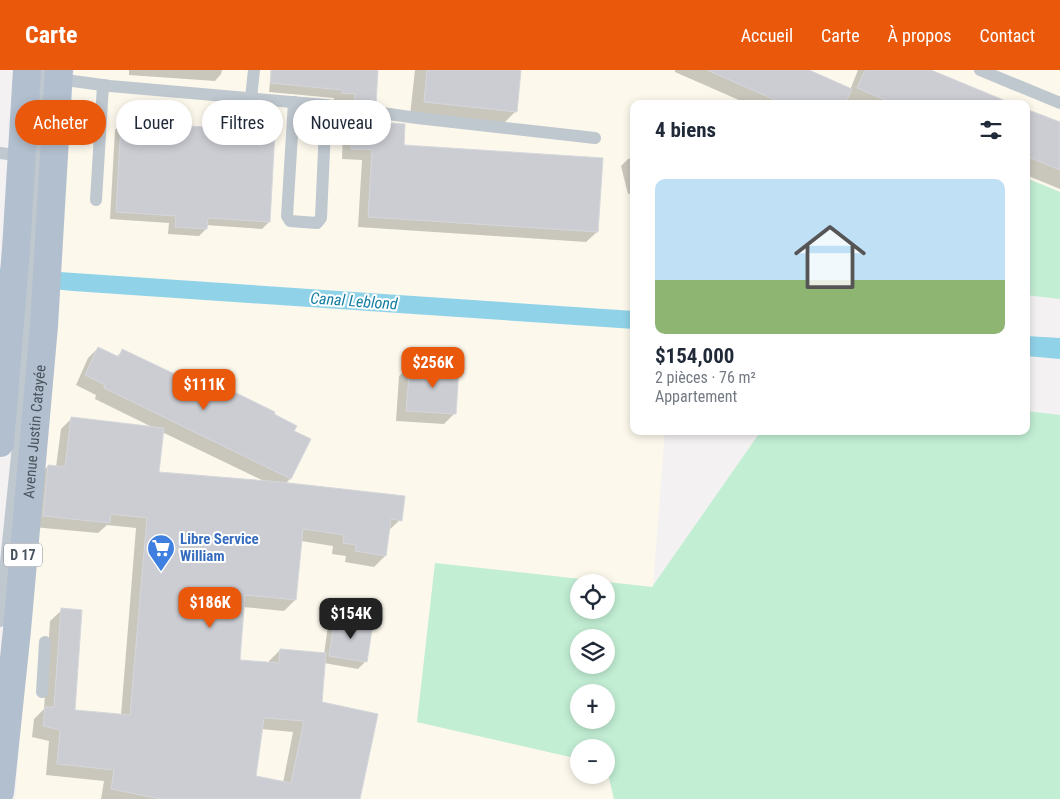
<!DOCTYPE html>
<html lang="fr">
<head>
<meta charset="utf-8">
<style>
  :root { --surface:#fff; --page:#f2f2f3; --text:#1f2937; --muted:#747a83; --accent:#ea580c }
  body { margin:0; font-family:"Roboto Condensed",sans-serif; background:var(--page); color:var(--text); height:100vh; display:flex; flex-direction:column; font-size:19px; white-space:nowrap }
  * { box-sizing:border-box; margin:0 }
  p { font-size:16px; color:var(--muted) }
  .icon { flex:none; width:28px; height:28px; fill:none; stroke:currentColor; stroke-width:2; stroke-linecap:round; stroke-linejoin:round }
  .map { position:relative; flex:1; overflow:hidden }
  .drawer { position:absolute; left:630px; top:30px; width:400px; height:335px; display:flex; flex-direction:column; background:var(--surface); border-radius:10px; box-shadow:0 2px 8px #0003 }
  .drawer>* { flex:none }
  .hud { position:absolute; left:15px; top:30px; width:475px; height:45px; display:flex; gap:10px }
  .tools { position:absolute; left:570px; top:504px; display:grid; gap:10px }
  .tools a { display:grid; place-items:center; width:45px; height:45px; border-radius:50%; background:var(--surface); box-shadow:0 2px 8px #0003; font-size:25px }
  .price { position:absolute; translate:-50% -42px; padding:0 11px; border-radius:10px; background:var(--accent); color:#fff; font-size:16px; line-height:32px; filter:drop-shadow(0 1px 2px #0008) }
  .price::after { content:''; position:absolute; left:50%; top:30px; width:15px; height:11px; margin-left:-8px; background:inherit; clip-path:polygon(0 0,100% 0,50% 100%) }
  .price.selected { background:#222; color:#fff }
  ul { padding:0; list-style:none }
  li { display:grid; align-content:center; gap:10px; height:265px; padding:0 25px }
  li span { display:grid; place-items:center; height:155px; border-radius:10px; color:#555 }
  li>.icon { margin-inline-start:auto }
  span .icon { width:90px; height:90px; fill:#fffc; stroke-width:1 }
  li b { font-size:21px }
  h2 { display:flex; justify-content:space-between; align-items:center; height:60px; padding:0 25px; font-size:21px }
  .chip { padding:0 18px; border-radius:22px; background:var(--surface); box-shadow:0 2px 8px #0003; font-size:18px; line-height:45px }
  .chip.selected { background:var(--accent); color:#fff }
  header { display:flex; align-items:center; gap:30px; box-sizing:border-box; height:70px; padding:0 25px; background:var(--accent); color:#fff }
  header strong { font-size:24px }
  nav { display:flex; gap:28px; margin-inline-start:auto; font-size:18px }
  .map>svg:first-child { display:block }
  .commercial { fill:#fcf8ec }
  .green { fill:#c2eed4; fill-rule:evenodd }
  .water { fill:#90d3e9 }
  .shadow { fill:#0003; fill-rule:evenodd }
  .building { fill:#cbcdd3; stroke:#d5d7dc; fill-rule:evenodd }
  .lines { fill:none; stroke-linecap:round; stroke-linejoin:round }
  .lane { stroke:#bfc7cf; stroke-width:12 }
  .primary { stroke:#b2bfce; stroke-width:28 }
  .labels { text-anchor:middle; dominant-baseline:central; stroke-width:4; stroke-linejoin:round; paint-order:stroke }
  .shield { fill:#fff; stroke:#80878e; stroke-width:1 }
  .shield-label { font-size:14px; font-weight:bold; fill:#49535e }
  .street-label { font-size:15px; fill:#49535e; stroke:#fff }
  .shop-label { font-size:15px; font-weight:bold; fill:#366cbe; stroke:#fff; text-anchor:start }
  .water-label { font-size:16px; font-style:italic; fill:#127da0; stroke:#fff }
</style>
</head>
<body>
<header>
<strong>Carte</strong>
<nav><a>Accueil</a><a>Carte</a><a>À propos</a><a>Contact</a></nav>
</header>
<div class="map">
<svg width="1060" height="729" viewBox="0 0 1060 729">
  <rect width="100%" height="100%" fill="#f3f1f1"/>
  <polygon class="commercial" points="74,0 1060,0 1060,122 1026,108 1026,34 634,34 634,361 665,361 653,517 435,493 417,652 579,689 579,705 606,705 606,696 614,729 15,729"/>
  <g class="green">
    <polygon points="1026,108 1060,122 1060,229 1026,225"/>
    <path d="M1026,341l34,4v384h-446l-8,-33v-18h-27v11l-162,-37 18,-159 217,24 109,-156h265zM579,512h27v28h-27zM579,568h27v27h-27zM579,622h27v28h-27z"/>
  </g>
  <g class="water">
    <polygon points="0,198 634,241 634,259 73,221 0,214"/>
    <polygon points="1026,266 1060,268 1060,289 1026,286"/>
  </g>
  <g class="shadow">
    <polygon points="129,0 222,0 221,4 215,11 129,5"/>
    <polygon points="271,0 377,0 375,33 366,42 333,32 334,28 269,22"/>
    <polygon points="415,0 520,0 516,41 502,55 410,45"/>
    <polygon points="675,0 806,0 850,20 858,0 928,0 1011,34 849,34 844,32 843,34 748,34 675,2"/>
    <polygon points="1026,40 1060,56 1060,119 1026,105"/>
    <polygon points="354,48 373,53 403,76 597,162 586,172 358,157 362,90 342,89 343,59"/>
    <polygon points="122,53 269,152 262,159 206,155 206,159 199,166 168,164 169,153 110,149 115,60"/>
    <polygon points="634,87 634,123 628,124 621,96 628,89"/>
    <path d="M98,278l18,9 7,-6 58,34 30,15 12,-13 49,28 21,16 16,8 -19,40 -5,5 115,36 -12,11 -3,25 -11,11 -29,-5 1,-6 -14,-2 1,-8 -32,-5 -6,59 -11,11 -41,-4 -5,54 31,2v-2l11,-11 44,4 4,-28 8,-7 35,5 -6,38 -7,7 -34,-6 -4,40 39,96h-258l3,-18 -58,-6 3,-34 -17,-4 2,-18 10,-10 6,-88 12,-11 12,101 47,4 15,-187 -29,-3 -9,8 -65,-6 4,-50 11,-11 8,1 5,-38 11,-11 82,10 -59,-29 1,-4 -20,-10 12,-27zM162,362l104,50 -109,-9zM261,659l32,3 -10,51 -29,-6z"/>
    <polygon points="410,296 454,344 444,354 396,351 399,306"/>
  </g>
  <g class="building">
    <polygon points="271,0 378,0 376,34 354,31 355,24 342,23 342,20 271,13"/>
    <polygon points="427,0 521,0 517,42 424,32"/>
    <polygon points="707,0 809,0 852,19 845,34 784,34"/>
    <polygon points="865,0 931,0 1013,34 895,34 857,18"/>
    <polygon points="1026,39 1060,52 1060,100 1026,86"/>
    <polygon points="353,47 375,50 375,52 405,54 404,75 603,88 598,162 368,147 372,80 351,79"/>
    <polygon points="121,52 275,61 270,152 208,148 207,159 175,157 176,146 116,142"/>
    <polygon points="98,277 119,287 122,279 185,309 183,314 215,330 222,316 275,342 274,344 297,356 294,361 311,369 291,409 104,318 105,315 85,305"/>
    <polygon points="410,294 459,298 456,344 406,341"/>
    <path d="M71,347l93,11 -5,44 121,10 125,14 -3,25 -11,-2 -5,37 -31,-5 1,-6 -13,-2 1,-8 -41,-6 -7,71 -51,-5 -5,65 39,3 1,-14 46,4 -4,49 56,12 -18,85h-199l-50,-10 3,-19 -57,-6 3,-34 -17,-4 2,-19h9l7,-99 21,2 -7,100 55,5 17,-197 -36,-4 -1,9 -67,-7 5,-51 17,2zM264,648l40,3 -13,62 -35,-7z"/>
    <polygon points="335,547 373,553 367,592 329,586"/>
  </g>
  <g class="lines">
    <g class="lane">
      <polyline points="980,0 1060,33"/>
      <polyline points="58,9 110,16 326,35 417,48 595,68"/>
      <polyline points="251,28 254,0"/>
      <polyline points="294,32 287,146 290,151 317,153 321,148 326,35"/>
      <polyline points="0,83 22,86"/>
      <polyline points="96,130 103,15"/>
      <polyline points="0,551 19,366 43,0"/>
      <polyline points="42,622 45,572"/>
    </g>
    <g class="primary">
      <polyline points="0,373 16,179 27,0"/>
      <path id="s1" d="M0,722l17,-162 27,-304 15,-256"/>
    </g>
  </g>
  <defs>
    <g id="supermarket-pin" transform="scale(1.4375)"><path d="M0 17L-7.5 6A9.5 9.5 0 1 1 7.5 6Z" fill="#3f7fe0" stroke="#fff"/><path d="M-6-5.5h2.5l.6 2H6L4.5 2H-2.5L-4.4-4H-6ZM-1.5 3.2a1.3 1.3 0 1 0 .1 0ZM3 3.2a1.3 1.3 0 1 0 .1 0Z" fill="#fff"/></g>
  </defs>
  <g fill-rule="evenodd">
    <use href="#supermarket-pin" x="161" y="478"/>
  </g>
  <g class="labels">
    <rect class="shield" x="4" y="473.5" width="38" height="23" rx="4"/>
    <g class="shield-label">
      <text x="23" y="485">D 17</text>
    </g>
    <g class="street-label">
      <text stroke="none"><textPath href="#s1" startOffset="362">Avenue Justin Catayée</textPath></text>
    </g>
    <g class="shop-label">
      <text x="180" y="469">Libre Service<tspan x="180" dy="17">William</tspan></text>
    </g>
    <g class="water-label">
      <text transform="translate(354 231) rotate(4)">Canal Leblond</text>
    </g>
  </g>
</svg>
<div class="tools">
<a><svg class="icon" aria-label="locate" viewBox="0 0 24 24"><circle cx="12" cy="12" r="6"/><path d="M12 2v4M12 18v4M2 12h4M18 12h4"/></svg></a>
<a><svg class="icon" aria-label="layers" viewBox="0 0 24 24"><path d="M12 4l9 5-9 5-9-5zM3 14l9 5 9-5"/></svg></a>
<a>+</a>
<a>−</a>
</div>
<b class="price" style="left:433px;top:319px">$256K</b>
<b class="price" style="left:204px;top:341px">$111K</b>
<b class="price" style="left:210px;top:559px">$186K</b>
<b class="price selected" style="left:351px;top:570px">$154K</b>
<div class="hud">
<a class="chip selected">Acheter</a>
<a class="chip">Louer</a>
<a class="chip">Filtres</a>
<a class="chip">Nouveau</a>
</div>
<section class="drawer">
<h2>4 biens<svg class="icon" aria-label="filters" viewBox="0 0 24 24"><path d="M4 7h16M4 17h16"/><circle cx="9" cy="7" r="2"/><circle cx="15" cy="17" r="2"/></svg></h2>
<ul>
<li><span style="background:linear-gradient(#bfe0f5 65%,#8fb573 0)"><svg class="icon" aria-label="home" viewBox="0 0 24 24"><path d="M3 11l9-7 9 7M6 9v11h12V9"/></svg></span><div><b>$154,000</b><p>2 pièces · 76 m²</p><p>Appartement</p></div></li>
</ul>
</section>
</div>
</body>
</html>
